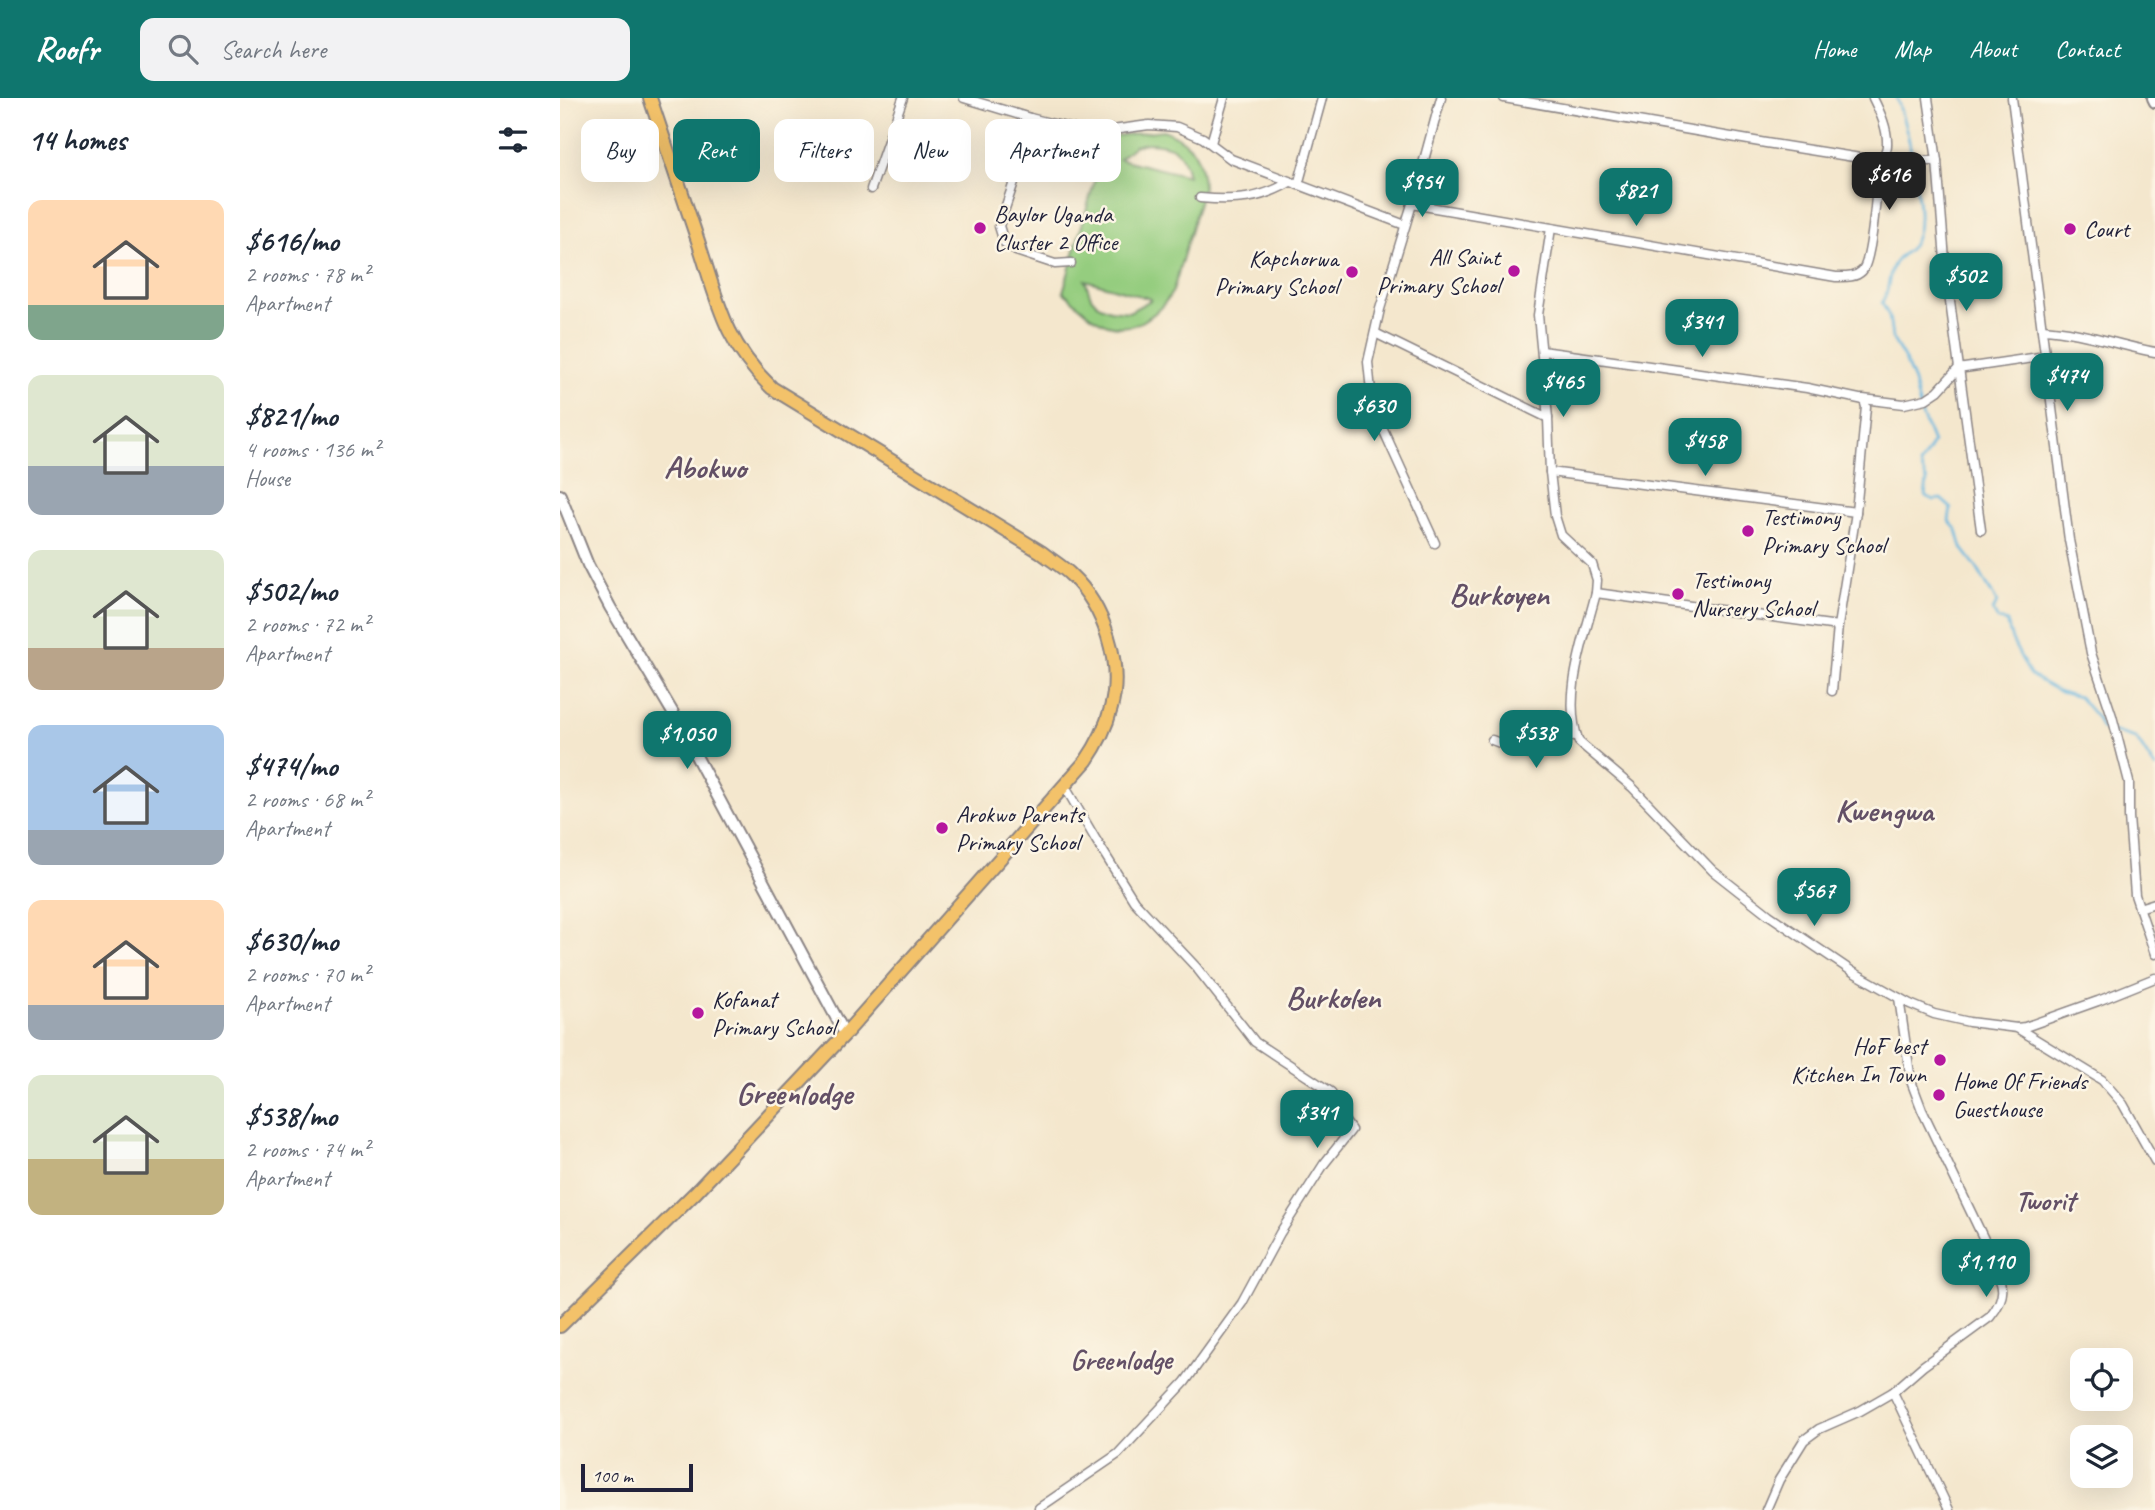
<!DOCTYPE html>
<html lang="en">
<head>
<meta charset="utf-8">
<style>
  :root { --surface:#fff; --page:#f2f2f3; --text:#1f2937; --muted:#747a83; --accent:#0f766e }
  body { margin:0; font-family:Caveat,sans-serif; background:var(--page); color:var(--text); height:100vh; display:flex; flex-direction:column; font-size:26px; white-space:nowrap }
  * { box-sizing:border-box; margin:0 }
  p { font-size:23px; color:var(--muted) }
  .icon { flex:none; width:38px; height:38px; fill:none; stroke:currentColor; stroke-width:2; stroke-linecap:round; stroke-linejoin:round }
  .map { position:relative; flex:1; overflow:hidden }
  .panel { display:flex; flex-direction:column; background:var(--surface); width:560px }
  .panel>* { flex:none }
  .top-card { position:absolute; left:21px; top:21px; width:665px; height:63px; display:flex; gap:14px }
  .controls { position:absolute; left:1510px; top:1250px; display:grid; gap:14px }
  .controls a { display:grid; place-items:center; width:63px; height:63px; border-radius:14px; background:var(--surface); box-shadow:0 7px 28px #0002; font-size:35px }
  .scale { position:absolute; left:21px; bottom:18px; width:112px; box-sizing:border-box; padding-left:7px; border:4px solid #22223b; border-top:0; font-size:19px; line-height:24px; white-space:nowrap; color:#22223b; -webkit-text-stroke:5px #fcf5e5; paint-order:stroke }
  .price { position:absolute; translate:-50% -60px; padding:0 16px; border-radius:14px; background:var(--accent); color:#fff; font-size:23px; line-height:46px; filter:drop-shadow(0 2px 4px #0008) }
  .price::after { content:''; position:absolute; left:50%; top:42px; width:21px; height:16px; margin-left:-10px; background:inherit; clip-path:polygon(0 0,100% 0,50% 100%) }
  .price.on { background:#222; color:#fff }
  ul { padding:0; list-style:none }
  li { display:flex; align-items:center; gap:21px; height:175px; padding:0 28px }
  li span { display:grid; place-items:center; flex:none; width:196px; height:140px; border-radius:14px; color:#555 }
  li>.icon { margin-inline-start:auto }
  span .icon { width:84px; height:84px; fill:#fffc; stroke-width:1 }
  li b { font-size:30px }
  h2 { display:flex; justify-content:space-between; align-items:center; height:84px; padding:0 28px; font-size:30px }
  .chip { padding:0 24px; border-radius:14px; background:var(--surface); box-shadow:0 7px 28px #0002; font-size:24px; line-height:63px }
  .chip.on { background:var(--accent); color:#fff }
  header { display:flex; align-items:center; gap:42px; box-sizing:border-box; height:98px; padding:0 35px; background:var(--accent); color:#fff }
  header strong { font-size:33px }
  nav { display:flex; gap:38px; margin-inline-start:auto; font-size:24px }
  .search { width:490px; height:63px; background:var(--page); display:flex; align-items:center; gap:18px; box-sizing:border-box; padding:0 24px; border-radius:14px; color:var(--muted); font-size:26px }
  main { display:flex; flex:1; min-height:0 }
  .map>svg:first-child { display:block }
  .green { fill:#95cd7f; stroke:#5c785d; stroke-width:2; fill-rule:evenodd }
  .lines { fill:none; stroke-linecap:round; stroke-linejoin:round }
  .stream { stroke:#64b5df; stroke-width:2.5 }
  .minor-casing { stroke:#8b8484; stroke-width:11 }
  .tertiary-casing { stroke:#8b8484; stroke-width:14 }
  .primary-casing { stroke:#8b8484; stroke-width:16 }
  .minor { stroke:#fff; stroke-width:8 }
  .tertiary { stroke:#fff; stroke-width:10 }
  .primary { stroke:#f3c26a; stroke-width:12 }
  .poi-dot { fill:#b5179e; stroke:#fcf5e5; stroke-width:2.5 }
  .labels { text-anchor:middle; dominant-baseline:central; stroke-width:5; stroke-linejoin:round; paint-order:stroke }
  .poi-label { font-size:24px; fill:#22223b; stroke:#fcf5e5; text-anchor:start }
  .quarter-label { font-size:28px; font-weight:bold; fill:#635066; stroke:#fcf5e5 }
  .district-label { font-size:32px; font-weight:bold; fill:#635066; stroke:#fcf5e5 }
</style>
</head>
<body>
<header>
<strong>Roofr</strong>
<div class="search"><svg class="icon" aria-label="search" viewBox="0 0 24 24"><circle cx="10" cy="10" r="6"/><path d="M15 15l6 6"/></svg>Search here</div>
<nav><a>Home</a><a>Map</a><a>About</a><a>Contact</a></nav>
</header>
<main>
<section class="panel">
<h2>14 homes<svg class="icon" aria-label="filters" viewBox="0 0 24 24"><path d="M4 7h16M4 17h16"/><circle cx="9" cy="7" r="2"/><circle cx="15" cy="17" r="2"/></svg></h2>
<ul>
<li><span style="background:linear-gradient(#ffd9b3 75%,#7fa58c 0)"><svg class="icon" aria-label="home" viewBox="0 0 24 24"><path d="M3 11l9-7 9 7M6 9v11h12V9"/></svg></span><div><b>$616/mo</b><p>2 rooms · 78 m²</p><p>Apartment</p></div></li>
<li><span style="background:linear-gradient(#dfe7d0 65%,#9aa5b1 0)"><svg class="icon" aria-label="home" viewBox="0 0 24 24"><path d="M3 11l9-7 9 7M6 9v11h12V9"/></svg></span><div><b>$821/mo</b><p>4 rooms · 136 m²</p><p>House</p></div></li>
<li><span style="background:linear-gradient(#dfe7d0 70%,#b9a48a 0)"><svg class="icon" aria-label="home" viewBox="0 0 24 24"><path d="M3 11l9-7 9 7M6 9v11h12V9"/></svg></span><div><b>$502/mo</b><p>2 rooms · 72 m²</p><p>Apartment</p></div></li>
<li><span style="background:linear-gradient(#a9c7e8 75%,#9aa5b1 0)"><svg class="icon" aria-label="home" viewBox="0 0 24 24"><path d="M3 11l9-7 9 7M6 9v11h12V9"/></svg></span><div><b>$474/mo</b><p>2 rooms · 68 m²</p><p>Apartment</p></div></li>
<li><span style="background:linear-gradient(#ffd9b3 75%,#9aa5b1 0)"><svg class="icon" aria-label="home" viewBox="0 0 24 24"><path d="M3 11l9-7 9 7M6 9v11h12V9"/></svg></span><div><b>$630/mo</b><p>2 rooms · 70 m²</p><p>Apartment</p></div></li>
<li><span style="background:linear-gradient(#dfe7d0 60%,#c2b280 0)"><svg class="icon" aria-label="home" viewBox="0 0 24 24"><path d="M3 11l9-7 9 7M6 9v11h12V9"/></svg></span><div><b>$538/mo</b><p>2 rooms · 74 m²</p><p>Apartment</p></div></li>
</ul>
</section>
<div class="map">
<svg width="1595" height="1412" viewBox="0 0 1595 1412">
  <rect width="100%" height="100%" fill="#fcf5e5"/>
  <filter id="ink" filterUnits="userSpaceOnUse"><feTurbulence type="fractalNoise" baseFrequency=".0143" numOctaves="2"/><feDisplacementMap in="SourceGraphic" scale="14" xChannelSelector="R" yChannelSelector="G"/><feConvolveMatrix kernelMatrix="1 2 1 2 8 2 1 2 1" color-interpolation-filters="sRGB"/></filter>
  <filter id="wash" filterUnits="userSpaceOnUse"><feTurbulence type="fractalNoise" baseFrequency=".00686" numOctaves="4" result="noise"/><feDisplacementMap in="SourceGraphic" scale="28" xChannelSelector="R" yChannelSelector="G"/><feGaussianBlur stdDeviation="1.57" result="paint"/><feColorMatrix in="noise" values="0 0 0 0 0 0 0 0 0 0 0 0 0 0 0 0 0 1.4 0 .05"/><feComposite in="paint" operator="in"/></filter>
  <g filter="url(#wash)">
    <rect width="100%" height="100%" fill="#f4e7cd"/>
    <path class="green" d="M603,32c30,12 39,26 40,58l-30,103c-13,22 -37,42 -65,34 -16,-5 -32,-23 -45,-33l44,-155zM586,45c27,0 37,7 42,33l-69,-17 15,-13zM525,182l66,19v1l-22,12 -19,-2 -12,-5 -7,-8z"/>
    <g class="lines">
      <g class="stream">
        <polyline points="1337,0 1348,38 1352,59"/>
        <path d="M1353,71c4,21 12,59 -1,77 -7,8 -15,11 -19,20 -6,13 -3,26 -11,37l7,13 3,22 12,20 10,24 7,31 12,30 -13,22 7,16 -2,15 8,4 8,-1 10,9 -2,13 8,9 5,18 15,20 20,34 -4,9 5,9 9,2 5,18 18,35 30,17 19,5 18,21 4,10 35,10 19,30"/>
      </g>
    </g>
  </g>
  <g filter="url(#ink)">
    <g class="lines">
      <g class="minor-casing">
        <g id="minor">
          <polyline points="404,0 470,20 530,35 589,27 617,29 643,40 671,61 845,127"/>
          <polyline points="944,0 1206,45 1319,63 1377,63"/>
          <polyline points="1368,0 1377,63 1386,174 1421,432"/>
          <polyline points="1452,0 1509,442 1531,555 1552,618 1569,684 1569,719 1575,797 1595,856"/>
          <polyline points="470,20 467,46 439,128 444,144 456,153 495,166 511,165"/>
          <polyline points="651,45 664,0"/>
          <polyline points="738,87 762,0"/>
          <polyline points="311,91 343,0"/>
          <path d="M640,100c35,3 59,2 90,-16"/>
          <path d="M852,106l424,73c8,0 19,1 26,-6 10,-10 15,-84 16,-102 1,-9 9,-15 9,-24 1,-16 -7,-33 -14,-47"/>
          <path d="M991,130l-13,87 10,103 2,54 5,44 6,19 31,29 5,16 -1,13c-11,44 -35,105 -17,149l53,45 81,84 56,44 84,57 57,32 24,10 35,8 48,6 85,52 21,24 32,57"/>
          <path d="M1482,231c39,2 75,16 113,23"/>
          <polyline points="815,235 988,320"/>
          <polyline points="982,253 1247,290 1304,302 1306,309 1296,414 1278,528 1272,593"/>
          <polyline points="1303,301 1344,306 1366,301 1378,293 1398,271 1486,258"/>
          <polyline points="990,374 1296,414"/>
          <polyline points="875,445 823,331 811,293 808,264 820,211 852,106 881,0"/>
          <polyline points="1036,495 1278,528"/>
          <polyline points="932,642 973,658 1016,636"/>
          <polyline points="1579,810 1595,805"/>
          <polyline points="1457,930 1465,929 1538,903 1595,880"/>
          <polyline points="1333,1294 1389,1412"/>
          <polyline points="479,1412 479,1410 558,1356 625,1284 682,1205 720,1135 764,1066 791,1032 774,1008 771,994 695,944 636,869 574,803 536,742 504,687"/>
          <path d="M1206,1412l13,-30 25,-40 15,-11 41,-18 33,-19 30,-26 67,-49c20,-24 12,-36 1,-63l-69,-144 -11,-29 -12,-83"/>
        </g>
      </g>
      <g class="tertiary-casing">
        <g id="tertiary">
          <polyline points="1593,0 1595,4"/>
          <polyline points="0,397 28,467 50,509 113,615 285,936"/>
        </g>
      </g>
      <g class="primary-casing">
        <path id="primary" d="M0,1228l136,-134 149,-158 241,-273c11,-16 20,-33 25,-53 12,-45 -7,-102 -40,-133 -9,-9 -20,-15 -30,-23l-269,-164c-48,-46 -54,-86 -74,-147 -16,-47 -32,-95 -48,-143"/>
      </g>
      <use href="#minor" class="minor"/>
      <use href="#tertiary" class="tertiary"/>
      <use href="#primary" class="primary"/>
    </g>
  </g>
  <g class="poi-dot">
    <circle cx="420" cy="130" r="7"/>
    <circle cx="1510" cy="131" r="7"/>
    <circle cx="954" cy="173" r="7"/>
    <circle cx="792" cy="174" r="7"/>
    <circle cx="1188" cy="433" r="7"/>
    <circle cx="1118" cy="496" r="7"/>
    <circle cx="382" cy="730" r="7"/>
    <circle cx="138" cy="915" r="7"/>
    <circle cx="1380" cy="962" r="7"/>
    <circle cx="1379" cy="997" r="7"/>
  </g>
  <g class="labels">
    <g class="poi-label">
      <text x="434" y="116">Baylor Uganda<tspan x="434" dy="28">Cluster 2 Office</tspan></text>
      <text x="1524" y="131">Court</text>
      <text x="940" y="159" text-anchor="end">All Saint<tspan x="940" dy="28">Primary School</tspan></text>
      <text x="778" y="160" text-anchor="end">Kapchorwa<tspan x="778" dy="28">Primary School</tspan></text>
      <text x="1202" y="419">Testimony<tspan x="1202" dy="28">Primary School</tspan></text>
      <text x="1132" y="482">Testimony<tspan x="1132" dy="28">Nursery School</tspan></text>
      <text x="396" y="716">Arokwo Parents<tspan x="396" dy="28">Primary School</tspan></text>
      <text x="152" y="901">Kofanat<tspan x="152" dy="28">Primary School</tspan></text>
      <text x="1366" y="948" text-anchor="end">HoF best<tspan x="1366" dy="28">Kitchen In Town</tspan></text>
      <text x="1393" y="983">Home Of Friends<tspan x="1393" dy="28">Guesthouse</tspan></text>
    </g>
    <g class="quarter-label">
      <text x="1485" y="1102">Tworit</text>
      <text x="561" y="1261">Greenlodge</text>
    </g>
    <g class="district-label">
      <text x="145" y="369">Abokwo</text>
      <text x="939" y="496">Burkoyen</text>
      <text x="1324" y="712">Kwengwa</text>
      <text x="773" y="899">Burkolen</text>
      <text x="234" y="995">Greenlodge</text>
    </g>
  </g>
</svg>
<div class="controls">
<a><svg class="icon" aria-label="locate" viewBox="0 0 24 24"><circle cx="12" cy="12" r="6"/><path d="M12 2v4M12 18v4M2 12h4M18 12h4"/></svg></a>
<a><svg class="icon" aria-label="layers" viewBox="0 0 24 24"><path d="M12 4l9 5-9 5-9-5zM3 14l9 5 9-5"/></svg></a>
</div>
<div class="scale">100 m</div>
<b class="price on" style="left:1329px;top:114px">$616</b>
<b class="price" style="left:862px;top:121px">$954</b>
<b class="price" style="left:1076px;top:130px">$821</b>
<b class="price" style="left:1406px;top:215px">$502</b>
<b class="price" style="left:1142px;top:261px">$341</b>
<b class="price" style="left:1507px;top:315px">$474</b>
<b class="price" style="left:1003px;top:321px">$465</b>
<b class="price" style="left:814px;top:345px">$630</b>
<b class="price" style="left:1145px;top:380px">$458</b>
<b class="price" style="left:976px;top:672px">$538</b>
<b class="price" style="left:127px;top:673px">$1,050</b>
<b class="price" style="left:1254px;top:830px">$567</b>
<b class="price" style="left:757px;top:1052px">$341</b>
<b class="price" style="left:1426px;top:1201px">$1,110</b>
<div class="top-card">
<a class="chip">Buy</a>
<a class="chip on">Rent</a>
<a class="chip">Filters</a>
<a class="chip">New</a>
<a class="chip">Apartment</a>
</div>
</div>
</main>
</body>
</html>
